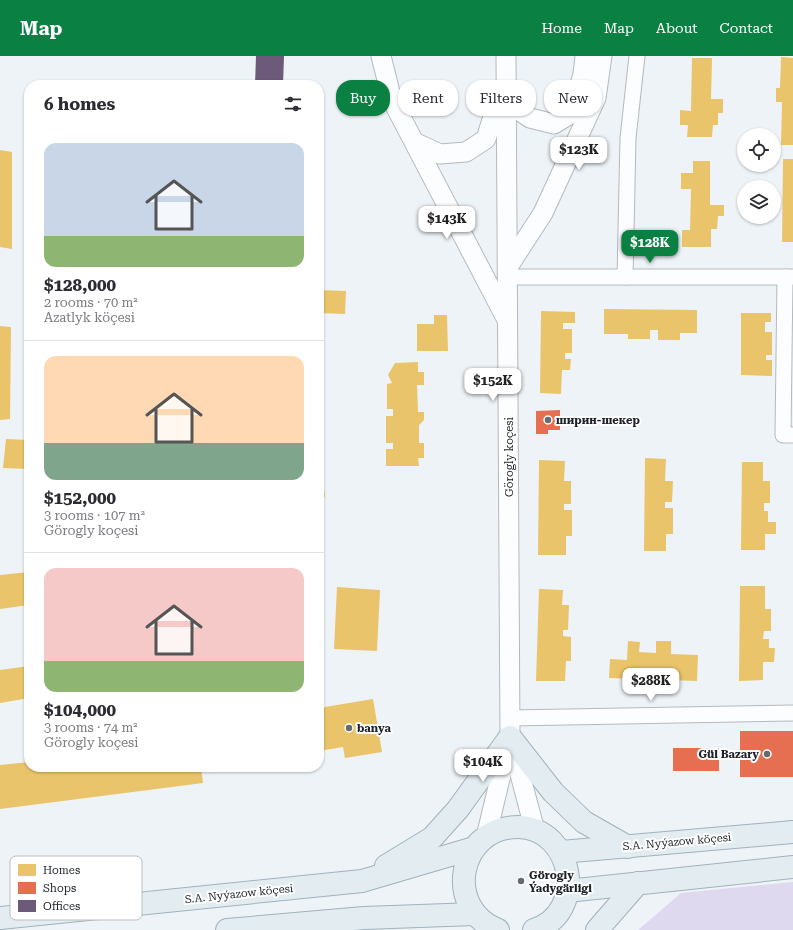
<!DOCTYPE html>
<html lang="en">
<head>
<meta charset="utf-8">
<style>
  :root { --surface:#fff; --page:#f2f2f3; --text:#2b2b33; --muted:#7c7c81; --line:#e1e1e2; --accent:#0b8043 }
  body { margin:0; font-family:"Roboto Serif",serif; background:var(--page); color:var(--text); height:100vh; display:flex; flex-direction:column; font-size:15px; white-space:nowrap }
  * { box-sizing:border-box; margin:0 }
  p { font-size:13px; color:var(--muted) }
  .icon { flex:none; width:22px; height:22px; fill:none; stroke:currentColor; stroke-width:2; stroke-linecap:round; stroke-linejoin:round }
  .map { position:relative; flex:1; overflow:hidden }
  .details { position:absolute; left:24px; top:24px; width:300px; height:692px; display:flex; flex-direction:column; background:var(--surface); border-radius:16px; box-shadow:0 1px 3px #0004 }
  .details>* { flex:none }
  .banner { position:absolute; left:336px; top:24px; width:380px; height:36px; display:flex; gap:8px }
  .controls { position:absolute; left:737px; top:72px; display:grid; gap:8px }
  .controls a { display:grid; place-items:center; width:44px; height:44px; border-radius:50%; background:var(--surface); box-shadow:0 1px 3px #0004; font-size:20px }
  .price { position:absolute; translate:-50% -34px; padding:0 9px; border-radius:8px; background:#fff; color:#222; font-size:13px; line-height:26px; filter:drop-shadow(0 1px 2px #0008) }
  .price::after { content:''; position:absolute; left:50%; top:24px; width:12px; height:9px; margin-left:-6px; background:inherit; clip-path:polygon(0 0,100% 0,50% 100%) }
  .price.selected { background:var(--accent); color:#fff }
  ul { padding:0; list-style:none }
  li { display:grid; align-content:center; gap:8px; height:212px; padding:0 20px }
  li+li { border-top:1px solid var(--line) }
  li span { display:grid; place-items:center; height:124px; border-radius:12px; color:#555 }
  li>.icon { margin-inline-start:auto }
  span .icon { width:72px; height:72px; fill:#fffc; stroke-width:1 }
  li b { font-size:17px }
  h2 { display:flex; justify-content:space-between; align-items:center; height:48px; padding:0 20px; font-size:17px }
  .tag { padding:0 14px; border-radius:16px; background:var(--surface); box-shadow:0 1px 3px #0004; font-size:14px; line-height:36px }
  .tag.selected { background:var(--accent); color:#fff }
  header { display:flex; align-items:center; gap:24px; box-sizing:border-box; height:56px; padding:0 20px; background:var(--accent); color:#fff }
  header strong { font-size:19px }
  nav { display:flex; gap:22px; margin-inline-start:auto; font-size:14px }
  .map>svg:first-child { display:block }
  .green { fill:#ded9ef }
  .homes { fill:#e9c46a }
  .shops { fill:#e76f51 }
  .offices { fill:#6d597a }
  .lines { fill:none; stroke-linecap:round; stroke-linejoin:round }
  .minor-casing { stroke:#b4b9be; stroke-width:17 }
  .tertiary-casing { stroke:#b4b9be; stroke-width:21 }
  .primary-casing { stroke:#a0b2bb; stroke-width:24 }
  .minor { stroke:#fcfdfe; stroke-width:15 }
  .tertiary { stroke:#fcfdfe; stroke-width:19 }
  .primary { stroke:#e3ecf1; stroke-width:22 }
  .poi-dot { fill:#666b71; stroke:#fff; stroke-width:1.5 }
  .labels { text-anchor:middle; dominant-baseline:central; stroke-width:4; stroke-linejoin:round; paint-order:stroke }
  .poi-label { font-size:11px; font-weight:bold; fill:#1c2228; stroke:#fff; text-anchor:start }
  .street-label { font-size:11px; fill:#1c2228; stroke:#fff }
  .key { fill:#fff; stroke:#bbbdbe; stroke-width:1 }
  .key-label { font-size:11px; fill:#1c2228 }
</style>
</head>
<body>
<header>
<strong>Map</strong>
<nav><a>Home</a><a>Map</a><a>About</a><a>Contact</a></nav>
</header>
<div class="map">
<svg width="793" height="874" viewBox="0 0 793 874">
  <rect width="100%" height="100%" fill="#eef3f8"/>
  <polygon class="green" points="793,826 793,874 638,874 681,837"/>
  <g class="homes">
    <polygon points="781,1 793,2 793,89 781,89 782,46 776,46 776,32 780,32"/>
    <polygon points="692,2 712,2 711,43 723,43 723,57 718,57 718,69 713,69 712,81 687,81 688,69 680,69 680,54 691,55"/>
    <polygon points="0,94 12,96 12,193 0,191"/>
    <polygon points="783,103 793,103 793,186 782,186"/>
    <polygon points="693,105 710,105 710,149 724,149 724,160 718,160 717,173 711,173 711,191 682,191 682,174 690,174 691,133 681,133 681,117 693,117"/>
    <polygon points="319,234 346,235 345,258 319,257"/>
    <polygon points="604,253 697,254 697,277 680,277 680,284 658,284 658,274 650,274 650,283 628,283 628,278 604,278"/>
    <polygon points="541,255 575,256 575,267 563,267 563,273 572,273 572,297 565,297 565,303 571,303 570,314 562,314 561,338 540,337"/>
    <polygon points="741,257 771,257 771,266 765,266 765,276 772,276 772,299 766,299 766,304 772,304 772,320 741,319"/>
    <polygon points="434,259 447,259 448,295 417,295 417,268 434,268"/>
    <polygon points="0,270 11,271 10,363 0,364"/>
    <polygon points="418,306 418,316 424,316 424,329 417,329 418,356 424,356 424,364 419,369 419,387 424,387 424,402 418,402 419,410 386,410 386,393 393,393 393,387 386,387 386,360 393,360 393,353 387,353 387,328 392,327 388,319 395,307"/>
    <polygon points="6,383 29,384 29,413 3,412"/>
    <polygon points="645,402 666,403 665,425 673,425 672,446 665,446 665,452 673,452 673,478 666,478 666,495 644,495"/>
    <polygon points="539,404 565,405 564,425 571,425 571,448 564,448 564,454 572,454 572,480 566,480 566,499 538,499"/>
    <polygon points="742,406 763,406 763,425 770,425 770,447 764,447 764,455 768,455 768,466 776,466 776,478 765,478 765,494 741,494"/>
    <polygon points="319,424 323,424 325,441 319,441"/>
    <polygon points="319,512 324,513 322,546 319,546"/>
    <polygon points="29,516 29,549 0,553 0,519"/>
    <polygon points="740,530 765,530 765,553 771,553 771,575 764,575 763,583 769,583 769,592 775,592 774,606 763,606 763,624 739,625"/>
    <polygon points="337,531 380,534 377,595 334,593"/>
    <polygon points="539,533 563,534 562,549 569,549 568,574 563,574 563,580 571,581 571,605 566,605 565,625 536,625"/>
    <polygon points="628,585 640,586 639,596 656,597 656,585 671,585 671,598 698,599 697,625 609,622 610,603 627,604"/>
    <polygon points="29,610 29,642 0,647 0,614"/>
    <polygon points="373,643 382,696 345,702 343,691 319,695 319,652"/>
    <polygon points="29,706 29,711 201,711 203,727 0,753 0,709"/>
  </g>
  <g class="shops">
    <polygon points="560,354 560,374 548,374 548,378 536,378 536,355"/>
    <rect x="740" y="675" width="53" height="46"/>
    <rect x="673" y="692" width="46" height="23"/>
  </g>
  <polygon class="offices" points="256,0 284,0 283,29 255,29"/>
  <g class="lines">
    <g class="minor-casing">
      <g id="minor">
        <polyline points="508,221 793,221"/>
        <polyline points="625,221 628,82 637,0"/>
        <polyline points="785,221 783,379 793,379"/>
        <polyline points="510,662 793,657"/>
      </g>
    </g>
    <g class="tertiary-casing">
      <g id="tertiary">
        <polyline points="381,0 392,44 507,264"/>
        <polyline points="511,34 514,51 530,62 554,68 572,57 583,18 585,0"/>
        <polyline points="416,87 440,98 466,96 486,83 500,38"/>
        <polyline points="508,211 543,157 596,42 602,0"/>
        <polyline points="511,684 535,775"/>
        <polyline points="486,781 510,681 506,0"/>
      </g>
    </g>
    <g class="primary-casing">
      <g id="primary">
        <polyline points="561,796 793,776"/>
        <polyline points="386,810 432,782 458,753 510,681 553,736 584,766 628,791"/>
        <polyline points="567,835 793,811"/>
        <polyline points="0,862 362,825 474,792"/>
        <polyline points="227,874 364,862 475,858"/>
        <path d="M498,874c-55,-22 -40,-103 20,-103 56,1 70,86 16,103"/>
        <polyline points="597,874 638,827"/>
      </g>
    </g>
    <use href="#minor" class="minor"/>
    <use href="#tertiary" class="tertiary"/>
    <use href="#primary" class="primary"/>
  </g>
  <g class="poi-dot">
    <circle cx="548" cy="364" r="4"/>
    <circle cx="349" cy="672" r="4"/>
    <circle cx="767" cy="698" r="4"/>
    <circle cx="521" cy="825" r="4"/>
  </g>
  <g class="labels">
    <g class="poi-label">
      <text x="556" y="364">ширин-шекер</text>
      <text x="357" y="672">banya</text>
      <text x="759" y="698" text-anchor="end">Gül Bazary</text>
      <text x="529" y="819">Görogly<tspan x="529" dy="13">Ýadygärligi</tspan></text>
    </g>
    <g class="street-label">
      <text transform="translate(509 401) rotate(-90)">Görogly koçesi</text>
      <text transform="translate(677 786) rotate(-5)">S.A. Nyýazow köçesi</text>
      <text transform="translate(239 838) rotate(-6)">S.A. Nyýazow köçesi</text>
    </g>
  </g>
  <rect x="10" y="800" width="132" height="64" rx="6" class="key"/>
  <rect x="18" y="808" width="18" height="12" fill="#e9c46a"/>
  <rect x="18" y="826" width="18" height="12" fill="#e76f51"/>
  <rect x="18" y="844" width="18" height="12" fill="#6d597a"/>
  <g class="key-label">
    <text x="43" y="818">Homes</text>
    <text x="43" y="836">Shops</text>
    <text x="43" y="854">Offices</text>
  </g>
</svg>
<div class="controls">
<a><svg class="icon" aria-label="locate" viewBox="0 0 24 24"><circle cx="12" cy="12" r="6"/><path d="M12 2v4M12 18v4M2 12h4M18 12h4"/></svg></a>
<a><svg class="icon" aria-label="layers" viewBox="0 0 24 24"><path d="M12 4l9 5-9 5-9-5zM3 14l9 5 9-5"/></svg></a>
</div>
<b class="price" style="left:579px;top:115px">$123K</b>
<b class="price" style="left:447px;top:184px">$143K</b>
<b class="price selected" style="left:650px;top:208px">$128K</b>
<b class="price" style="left:493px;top:346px">$152K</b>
<b class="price" style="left:651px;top:646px">$288K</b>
<b class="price" style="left:483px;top:727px">$104K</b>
<div class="banner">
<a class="tag selected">Buy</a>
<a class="tag">Rent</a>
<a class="tag">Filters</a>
<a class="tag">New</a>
</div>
<section class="details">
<h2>6 homes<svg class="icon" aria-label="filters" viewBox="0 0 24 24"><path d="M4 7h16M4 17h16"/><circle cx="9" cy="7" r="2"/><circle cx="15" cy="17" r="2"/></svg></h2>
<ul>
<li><span style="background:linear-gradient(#c9d6e8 75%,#8fb573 0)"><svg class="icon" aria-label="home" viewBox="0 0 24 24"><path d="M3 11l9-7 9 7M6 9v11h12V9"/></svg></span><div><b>$128,000</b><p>2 rooms · 70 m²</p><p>Azatlyk köçesi</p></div></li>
<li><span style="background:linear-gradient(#ffd9b3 70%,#7fa58c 0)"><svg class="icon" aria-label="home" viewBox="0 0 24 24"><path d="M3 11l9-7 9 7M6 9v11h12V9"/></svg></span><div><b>$152,000</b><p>3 rooms · 107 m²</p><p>Görogly koçesi</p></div></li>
<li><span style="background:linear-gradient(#f6c9c9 75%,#8fb573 0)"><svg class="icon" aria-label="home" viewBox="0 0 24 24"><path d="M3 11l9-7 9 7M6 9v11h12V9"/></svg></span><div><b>$104,000</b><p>3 rooms · 74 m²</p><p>Görogly koçesi</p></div></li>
</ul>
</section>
</div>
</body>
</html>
